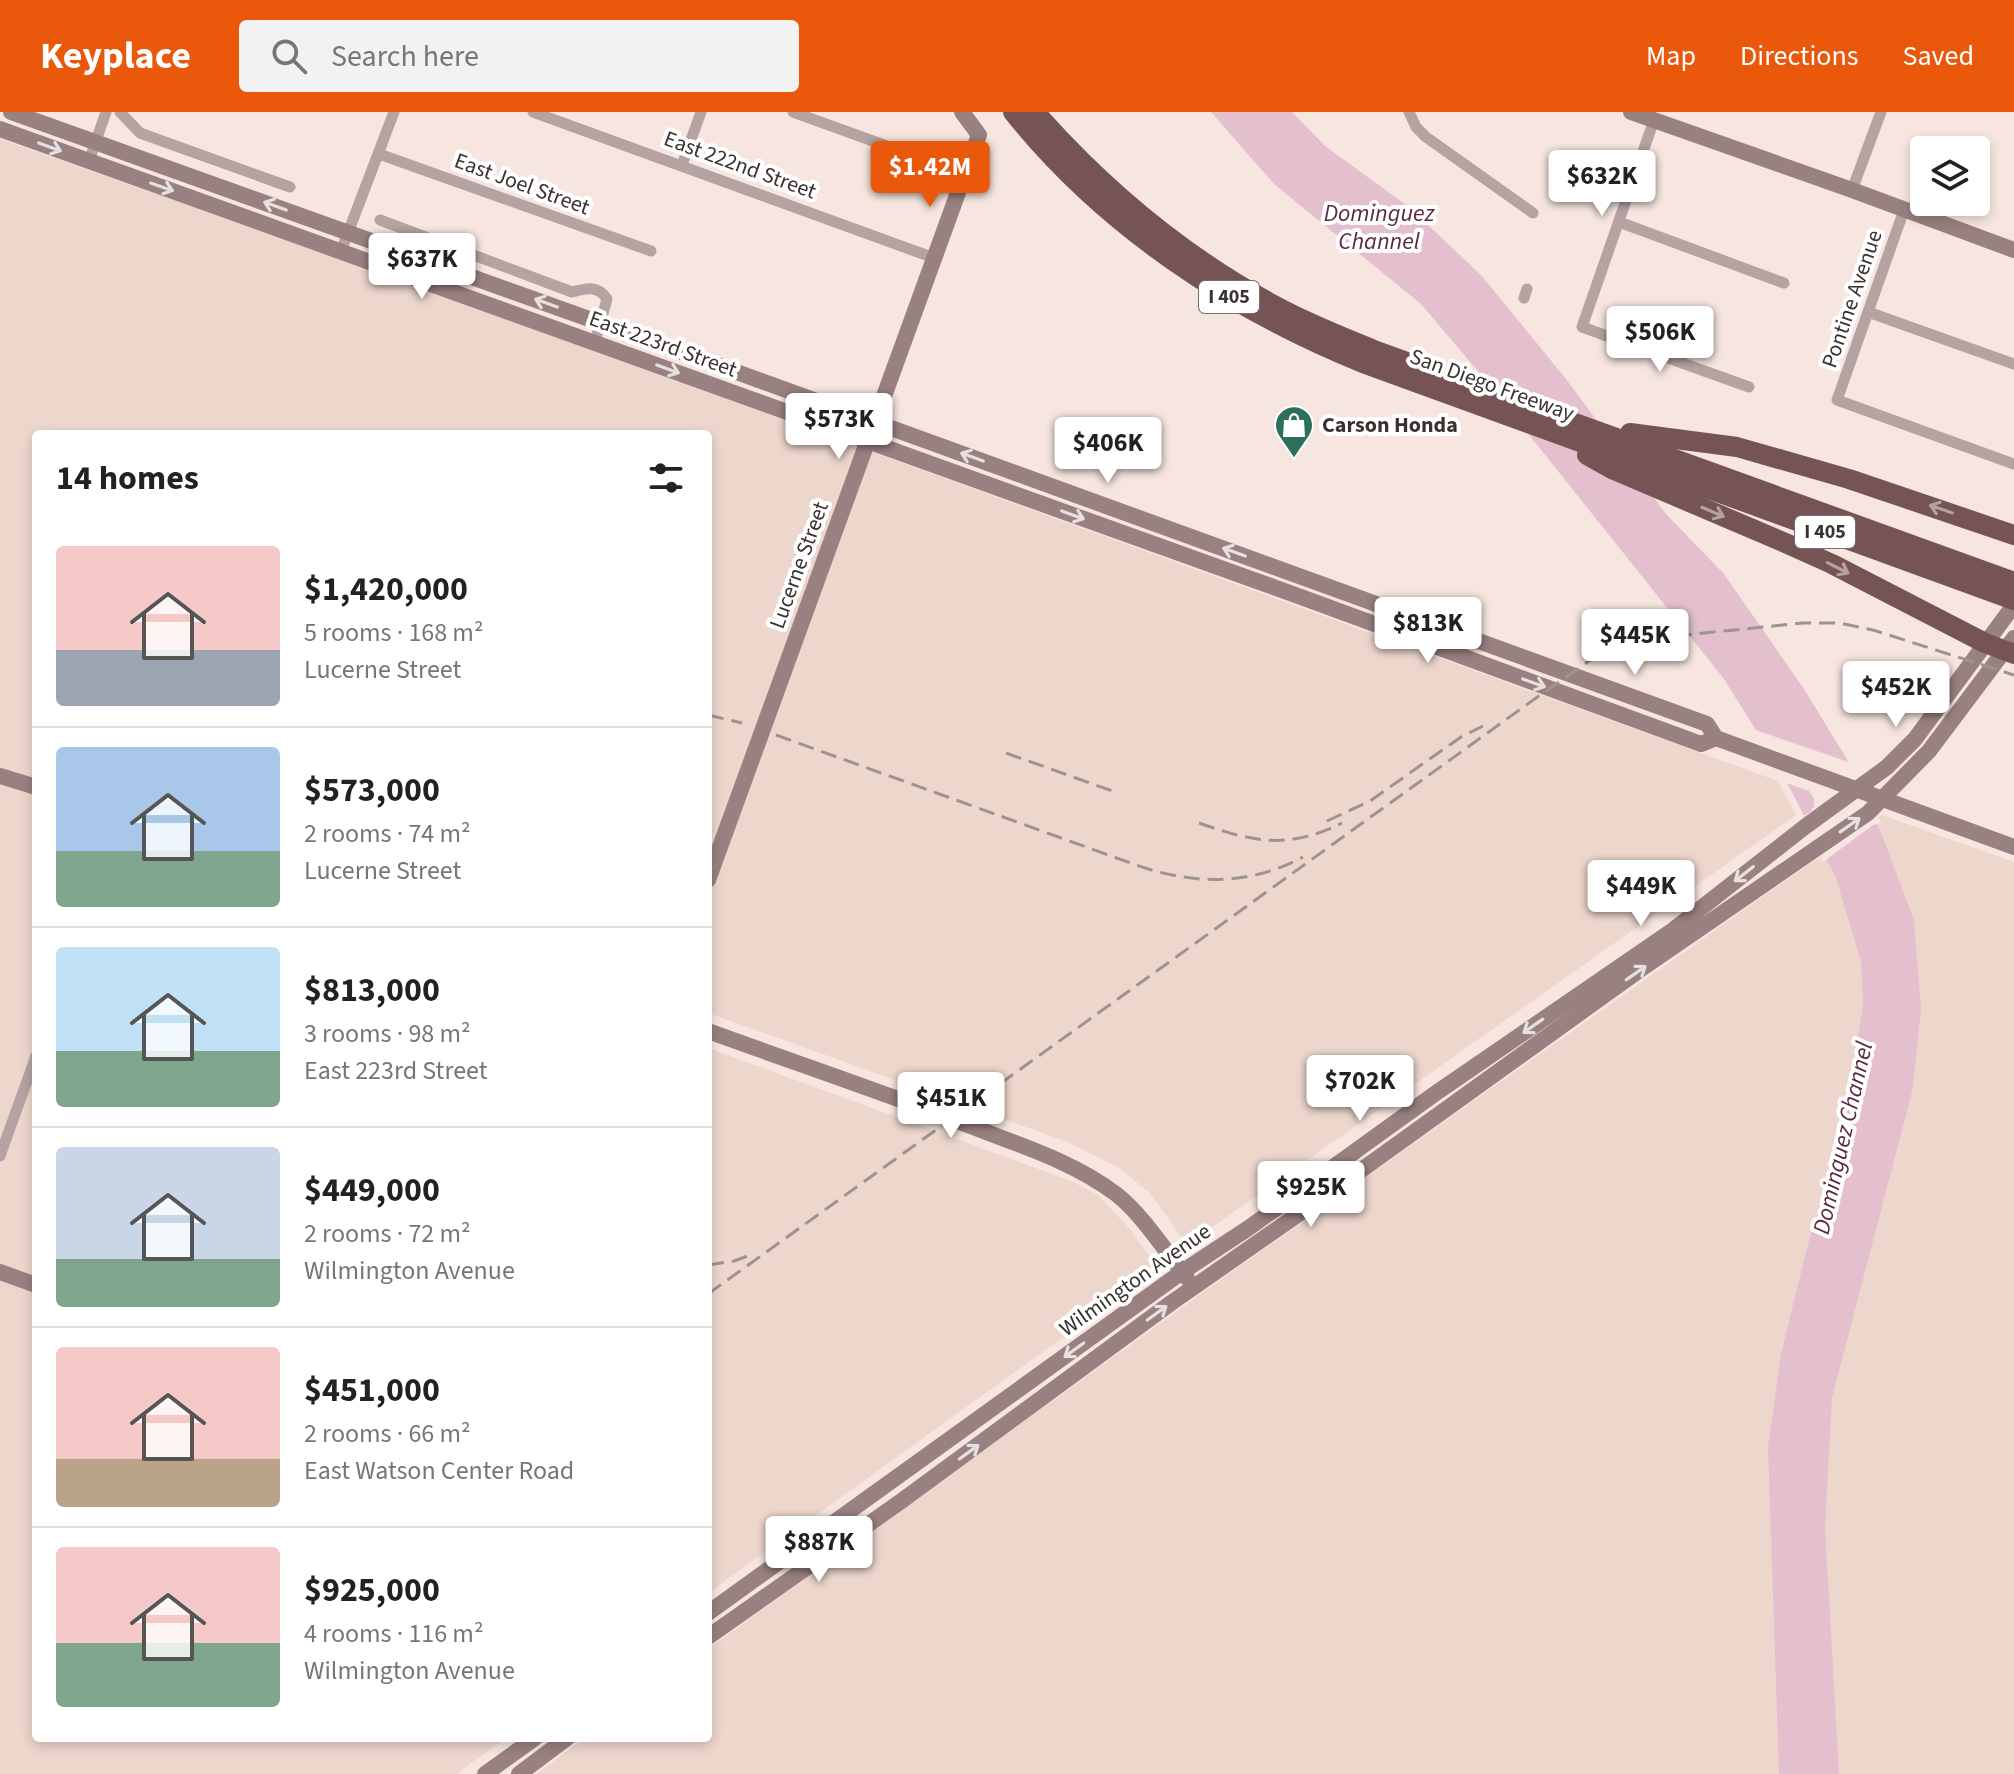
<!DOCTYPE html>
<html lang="en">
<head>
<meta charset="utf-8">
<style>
  :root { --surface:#fff; --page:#f2f2f2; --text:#222; --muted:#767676; --line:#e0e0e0; --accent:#ea580c }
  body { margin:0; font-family:"Source Sans 3",sans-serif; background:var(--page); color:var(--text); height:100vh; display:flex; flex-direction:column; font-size:30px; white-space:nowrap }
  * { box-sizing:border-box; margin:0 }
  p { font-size:26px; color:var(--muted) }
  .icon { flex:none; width:44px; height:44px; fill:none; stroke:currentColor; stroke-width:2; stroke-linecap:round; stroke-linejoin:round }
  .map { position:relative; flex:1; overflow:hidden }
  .sheet { position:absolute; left:32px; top:318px; width:680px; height:1312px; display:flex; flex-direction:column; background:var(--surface); border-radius:8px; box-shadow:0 4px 12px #0003 }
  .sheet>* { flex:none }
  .controls { position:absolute; left:1910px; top:24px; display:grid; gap:16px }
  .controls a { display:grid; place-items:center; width:80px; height:80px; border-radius:8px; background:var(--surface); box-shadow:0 4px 12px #0003; font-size:40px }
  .price { position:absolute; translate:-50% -68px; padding:0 18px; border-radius:8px; background:#fff; color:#222; font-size:26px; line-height:52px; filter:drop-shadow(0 2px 4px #0008) }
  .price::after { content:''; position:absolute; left:50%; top:48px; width:24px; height:18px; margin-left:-12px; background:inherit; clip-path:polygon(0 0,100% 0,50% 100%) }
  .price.on { background:var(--accent); color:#fff }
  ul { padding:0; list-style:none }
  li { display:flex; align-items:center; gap:24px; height:200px; padding:0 24px }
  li+li { border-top:2px solid var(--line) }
  li span { display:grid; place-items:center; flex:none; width:224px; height:160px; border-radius:8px; color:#555 }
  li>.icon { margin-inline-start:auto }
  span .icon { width:96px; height:96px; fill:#fffc; stroke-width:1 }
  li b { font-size:34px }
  h2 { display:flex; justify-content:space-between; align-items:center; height:96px; padding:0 24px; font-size:34px }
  header { display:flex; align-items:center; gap:48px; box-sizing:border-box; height:112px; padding:0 40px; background:var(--accent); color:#fff }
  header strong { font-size:38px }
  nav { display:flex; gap:44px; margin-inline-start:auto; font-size:28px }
  .search { width:560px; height:72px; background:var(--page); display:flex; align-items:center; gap:20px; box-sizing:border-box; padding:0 28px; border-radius:8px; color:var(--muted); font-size:30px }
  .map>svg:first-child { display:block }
  .built { fill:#edd7cd }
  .water { fill:#e4c0cf }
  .pier { fill:#f6e6df }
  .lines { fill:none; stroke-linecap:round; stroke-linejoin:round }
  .street { stroke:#b5a3a3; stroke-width:11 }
  .secondary { stroke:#9a8181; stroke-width:16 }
  .highway { stroke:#765455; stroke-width:20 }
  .rail { stroke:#9e938e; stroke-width:3; stroke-dasharray:16 8; stroke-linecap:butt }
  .oneway { stroke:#e6e0e0 }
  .oneway2 { stroke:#b4a1a2 }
  .labels { text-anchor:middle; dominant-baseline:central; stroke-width:8; stroke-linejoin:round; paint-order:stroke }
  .shield { fill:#fff; stroke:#74706e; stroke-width:2 }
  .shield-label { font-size:20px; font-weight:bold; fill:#383230 }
  .street-label { font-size:22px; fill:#383230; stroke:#fff }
  .poi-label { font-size:22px; font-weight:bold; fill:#383230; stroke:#fff; text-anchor:start }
  .water-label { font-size:24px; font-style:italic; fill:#582940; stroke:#fff }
</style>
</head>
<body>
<header>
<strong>Keyplace</strong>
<div class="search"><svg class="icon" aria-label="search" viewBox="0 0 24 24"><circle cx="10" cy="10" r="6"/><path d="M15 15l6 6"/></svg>Search here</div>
<nav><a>Map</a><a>Directions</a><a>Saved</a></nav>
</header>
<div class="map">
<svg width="2014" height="1662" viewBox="0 0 2014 1662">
  <rect width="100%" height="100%" fill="#f6e6df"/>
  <g class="built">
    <polygon points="0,27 352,151 1778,669 1796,703 1187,1133 1150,1081 1119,1056 1065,1029 708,901 708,322 36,322 36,1626 506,1626 456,1662 0,1662"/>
    <polygon points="1882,703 2014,750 2014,1662 536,1662 585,1626 708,1626 708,1537 1208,1177 1765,783"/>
    <polygon points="708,936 1071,1069 1098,1083 1130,1117 1158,1157 708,1481"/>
  </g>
  <polygon class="water" points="1211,0 1292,0 1325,34 1409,95 1481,163 1566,267 1666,402 1724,462 1804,577 1845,644 1880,718 1914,808 1921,897 1913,976 1832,1286 1825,1415 1839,1662 1779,1662 1768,1335 1781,1242 1807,1136 1843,1011 1863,895 1861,850 1836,766 1779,655 1724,567 1482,264 1421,192 1274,72"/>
  <polygon class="pier" points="1750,616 1854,652 1881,711 1873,713 1823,750 1802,705 1810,700 1814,694 1814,686 1809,679 1781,669"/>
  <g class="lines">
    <g class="street">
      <polyline points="120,0 140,21 290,75"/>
      <polyline points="533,0 934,146"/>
      <polyline points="793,0 964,62"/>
      <polyline points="1409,0 1416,15 1426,25 1533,101"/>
      <polyline points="1654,8 1582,215 1749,275"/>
      <polyline points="379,42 651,139"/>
      <polyline points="89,49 106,0"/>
      <polyline points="682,53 701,0"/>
      <polyline points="1852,78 1881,0"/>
      <polyline points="1904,98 1837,288 2014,352"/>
      <path d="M380,108l192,72c14,-4 26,-7 35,7l-12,43"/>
      <polyline points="1619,110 1784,171"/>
      <polyline points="341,139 394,0"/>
      <polyline points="1524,186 1527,177"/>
      <polyline points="1868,200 2014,252"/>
      <polyline points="0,1044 36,944"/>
    </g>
    <g class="secondary">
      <polyline points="11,0 687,242 1707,612 1716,626 2014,735"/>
      <polyline points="1631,0 1852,78 2014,138"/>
      <polyline points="0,17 1301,485 1701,632 1716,626"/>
      <polyline points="0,664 36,675"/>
      <polyline points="708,768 979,23 962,0"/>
      <path d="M708,919c88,32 177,62 265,96 49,19 101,35 143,67 26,20 50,58 71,84"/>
      <polyline points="0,1160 36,1173"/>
      <polyline points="708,1501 1182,1160 1250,1115 1436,981 1673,818 1806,714 1887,655 1915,627 2014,493"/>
      <polyline points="708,1525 900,1390 1171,1191 1353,1064 1641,857 1868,701 1929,639 2014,526"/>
      <polyline points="485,1662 535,1626"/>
      <polyline points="519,1662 567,1626"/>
    </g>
    <g class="highway">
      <path d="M1013,0c91,114 217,197 350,251l651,237"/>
      <path d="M1035,0c68,77 147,143 237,192 34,19 71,33 107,48l635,230"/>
      <polyline points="1630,321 1737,335 1849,367 2014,423"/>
      <polyline points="1587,343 1612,357 1790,433 1832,452 1985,531 2014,542"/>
    </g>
    <g class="rail">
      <polyline points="708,603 742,611"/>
      <path d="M776,623l360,130c57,20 113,21 167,-8"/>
      <polyline points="1006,641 1118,681"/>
      <polyline points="1327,709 1370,689 1461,625 1483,614"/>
      <path d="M1199,711c54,19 89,27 143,0"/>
      <polyline points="708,1153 734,1149 753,1142"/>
      <polyline points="708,1182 1536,586 1592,547 1627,532 1655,526 1803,511 1839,511 1873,518 2014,563"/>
    </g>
  </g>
  <defs><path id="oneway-shaft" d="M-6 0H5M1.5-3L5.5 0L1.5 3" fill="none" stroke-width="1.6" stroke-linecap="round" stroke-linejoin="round" transform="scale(2)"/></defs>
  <g class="oneway">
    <use href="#oneway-shaft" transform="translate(50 35) rotate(20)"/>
    <use href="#oneway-shaft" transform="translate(162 75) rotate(19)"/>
    <use href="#oneway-shaft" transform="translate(275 94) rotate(-160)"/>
    <use href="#oneway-shaft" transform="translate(546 191) rotate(-160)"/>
    <use href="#oneway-shaft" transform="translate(668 257) rotate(20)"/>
    <use href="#oneway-shaft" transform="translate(972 345) rotate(-160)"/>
    <use href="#oneway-shaft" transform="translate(1073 403) rotate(20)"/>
    <use href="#oneway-shaft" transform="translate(1234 440) rotate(-160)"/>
    <use href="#oneway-shaft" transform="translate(1534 571) rotate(20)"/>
    <use href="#oneway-shaft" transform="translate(1850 713) rotate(-35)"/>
    <use href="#oneway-shaft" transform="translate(1744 762) rotate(142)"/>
    <use href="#oneway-shaft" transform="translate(1636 861) rotate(-35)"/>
    <use href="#oneway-shaft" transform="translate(1533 914) rotate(145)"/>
    <use href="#oneway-shaft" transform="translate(1157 1201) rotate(-36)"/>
    <use href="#oneway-shaft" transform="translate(1074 1238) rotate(144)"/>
    <use href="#oneway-shaft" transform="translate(969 1340) rotate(-36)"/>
  </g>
  <g class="oneway2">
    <use href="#oneway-shaft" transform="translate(1941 397) rotate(-161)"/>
    <use href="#oneway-shaft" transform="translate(1713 400) rotate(23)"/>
    <use href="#oneway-shaft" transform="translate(1838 456) rotate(27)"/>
  </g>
  <defs>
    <g id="shop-pin" transform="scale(2)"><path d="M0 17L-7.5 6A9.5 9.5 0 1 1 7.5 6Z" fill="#2d6e5d" stroke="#fff"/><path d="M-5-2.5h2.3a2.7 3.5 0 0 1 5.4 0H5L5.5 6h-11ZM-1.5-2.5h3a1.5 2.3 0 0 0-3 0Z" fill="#fff"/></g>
  </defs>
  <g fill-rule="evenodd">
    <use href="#shop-pin" x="1294" y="313"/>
  </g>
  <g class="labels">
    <g class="shield">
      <rect x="1199" y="169" width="60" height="32" rx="6"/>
      <rect x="1795" y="404" width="60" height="32" rx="6"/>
    </g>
    <g class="shield-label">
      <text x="1229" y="185">I 405</text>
      <text x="1825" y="420">I 405</text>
    </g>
    <g class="street-label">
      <text transform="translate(740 53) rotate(20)">East 222nd Street</text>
      <text transform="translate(522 72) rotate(20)">East Joel Street</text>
      <text transform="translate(1852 187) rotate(-71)">Pontine Avenue</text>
      <text transform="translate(663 232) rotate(20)">East 223rd Street</text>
      <text transform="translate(1492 273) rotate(20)">San Diego Freeway</text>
      <text transform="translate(799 453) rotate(-70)">Lucerne Street</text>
      <text transform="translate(1135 1168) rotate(-35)">Wilmington Avenue</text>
    </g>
    <g class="poi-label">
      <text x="1322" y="313">Carson Honda</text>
    </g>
    <g class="water-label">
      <text x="1379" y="101">Dominguez<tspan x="1379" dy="28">Channel</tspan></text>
      <text transform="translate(1843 1026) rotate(-77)">Dominguez Channel</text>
    </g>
  </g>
</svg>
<div class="controls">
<a><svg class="icon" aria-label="layers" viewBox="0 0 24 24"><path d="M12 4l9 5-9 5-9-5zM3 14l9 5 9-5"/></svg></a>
</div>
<b class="price on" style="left:930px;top:97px">$1.42M</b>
<b class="price" style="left:1602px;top:106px">$632K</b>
<b class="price" style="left:422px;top:189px">$637K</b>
<b class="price" style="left:1660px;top:262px">$506K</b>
<b class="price" style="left:839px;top:349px">$573K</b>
<b class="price" style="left:1108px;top:373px">$406K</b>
<b class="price" style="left:1428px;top:553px">$813K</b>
<b class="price" style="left:1635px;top:565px">$445K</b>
<b class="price" style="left:1896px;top:617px">$452K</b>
<b class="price" style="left:1641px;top:816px">$449K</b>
<b class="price" style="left:1360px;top:1011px">$702K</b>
<b class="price" style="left:951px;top:1028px">$451K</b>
<b class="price" style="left:1311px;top:1117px">$925K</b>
<b class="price" style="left:819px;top:1472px">$887K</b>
<section class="sheet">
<h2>14 homes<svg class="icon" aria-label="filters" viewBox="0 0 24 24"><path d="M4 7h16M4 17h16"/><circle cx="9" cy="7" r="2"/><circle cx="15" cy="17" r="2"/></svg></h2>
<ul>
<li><span style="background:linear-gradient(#f6c9c9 65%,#9aa5b1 0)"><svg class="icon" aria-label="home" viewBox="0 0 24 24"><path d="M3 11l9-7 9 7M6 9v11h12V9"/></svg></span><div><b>$1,420,000</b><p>5 rooms · 168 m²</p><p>Lucerne Street</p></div></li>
<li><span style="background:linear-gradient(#a9c7e8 65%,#7fa58c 0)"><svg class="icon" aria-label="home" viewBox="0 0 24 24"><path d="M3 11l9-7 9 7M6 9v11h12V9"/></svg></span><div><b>$573,000</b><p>2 rooms · 74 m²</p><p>Lucerne Street</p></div></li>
<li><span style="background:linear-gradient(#bfe0f5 65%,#7fa58c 0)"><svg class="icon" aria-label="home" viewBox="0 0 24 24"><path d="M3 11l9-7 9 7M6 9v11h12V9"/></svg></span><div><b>$813,000</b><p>3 rooms · 98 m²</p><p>East 223rd Street</p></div></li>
<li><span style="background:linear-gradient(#c9d6e8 70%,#7fa58c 0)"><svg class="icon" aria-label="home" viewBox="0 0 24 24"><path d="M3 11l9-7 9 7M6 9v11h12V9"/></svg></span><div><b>$449,000</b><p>2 rooms · 72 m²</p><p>Wilmington Avenue</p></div></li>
<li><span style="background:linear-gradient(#f6c9c9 70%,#b9a48a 0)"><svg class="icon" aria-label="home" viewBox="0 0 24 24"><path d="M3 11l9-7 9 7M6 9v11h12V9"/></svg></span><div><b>$451,000</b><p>2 rooms · 66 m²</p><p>East Watson Center Road</p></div></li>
<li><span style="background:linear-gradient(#f6c9c9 60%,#7fa58c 0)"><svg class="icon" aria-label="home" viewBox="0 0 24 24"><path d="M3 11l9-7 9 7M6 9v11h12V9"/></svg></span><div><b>$925,000</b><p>4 rooms · 116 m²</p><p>Wilmington Avenue</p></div></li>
</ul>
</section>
</div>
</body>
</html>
